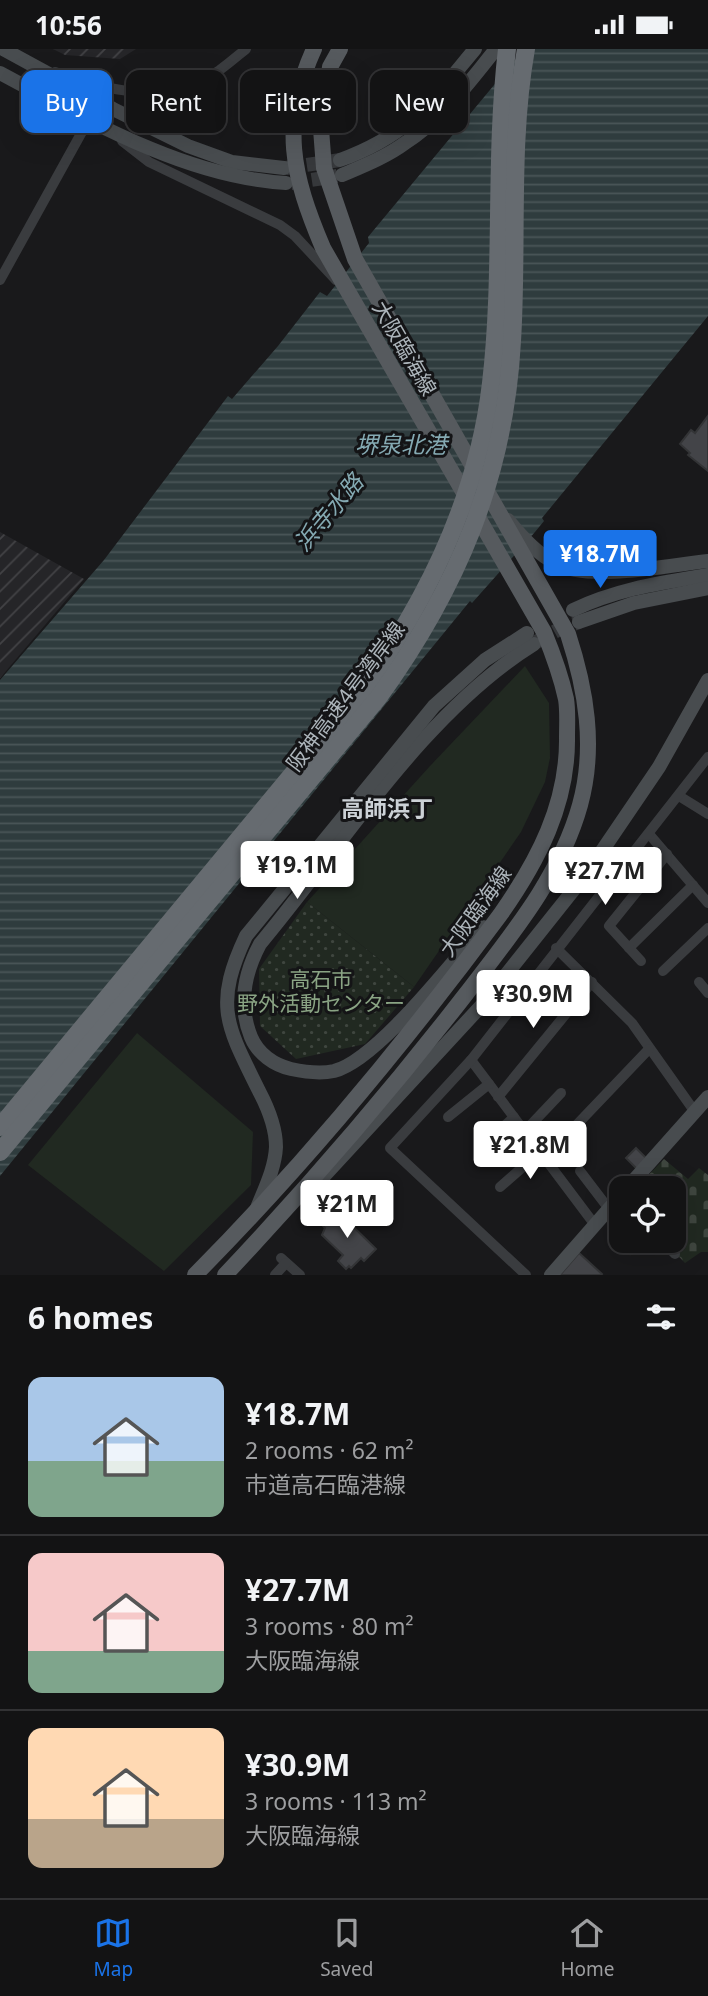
<!DOCTYPE html>
<html lang="en">
<head>
<meta charset="utf-8">
<style>
  :root { --surface:#131314; --page:#1c1c1d; --text:#f1f3f6; --muted:#9d9ea0; --line:#323234; --accent:#1a73e8 }
  body { margin:0; font-family:"Noto Sans","Noto Sans JP",sans-serif; background:var(--page); color:var(--text); height:100vh; display:flex; flex-direction:column; font-size:26px; white-space:nowrap }
  * { box-sizing:border-box; margin:0 }
  p { font-size:23px; color:var(--muted) }
  .icon { flex:none; width:38px; height:38px; fill:none; stroke:currentColor; stroke-width:2; stroke-linecap:round; stroke-linejoin:round }
  .map { position:relative; height:1226px; overflow:hidden }
  .details { display:flex; flex-direction:column; background:var(--surface); flex:1 }
  .details>* { flex:none }
  .hud { position:absolute; left:21px; top:21px; width:667px; height:63px; display:flex; gap:14px }
  .tools { position:absolute; left:609px; top:1127px; display:grid; gap:14px }
  .tools a { display:grid; place-items:center; width:77px; height:77px; border-radius:14px; background:var(--surface); box-shadow:0 7px 28px #0002,0 0 0 2px var(--line); font-size:35px }
  .price { position:absolute; translate:-50% -60px; padding:0 16px; border-radius:7px; background:#fff; color:#222; font-size:23px; line-height:46px; filter:drop-shadow(0 2px 4px #0008) }
  .price::after { content:''; position:absolute; left:50%; top:42px; width:21px; height:16px; margin-left:-10px; background:inherit; clip-path:polygon(0 0,100% 0,50% 100%) }
  .price.selected { background:var(--accent); color:#fff }
  ul { padding:0; list-style:none }
  li { display:flex; align-items:center; gap:21px; height:175px; padding:0 28px }
  li+li { border-top:2px solid var(--line) }
  li span { display:grid; place-items:center; flex:none; width:196px; height:140px; border-radius:14px; color:#555 }
  li>.icon { margin-inline-start:auto }
  span .icon { width:84px; height:84px; fill:#fffc; stroke-width:1 }
  li b { font-size:30px }
  h2 { display:flex; justify-content:space-between; align-items:center; height:84px; padding:0 28px; font-size:30px }
  .chip { padding:0 24px; border-radius:14px; background:var(--surface); box-shadow:0 7px 28px #0002,0 0 0 2px var(--line); font-size:24px; line-height:63px }
  .chip.selected { background:var(--accent); color:#fff }
  .status { display:flex; justify-content:space-between; align-items:center; height:49px; padding:0 35px; background:var(--surface); direction:ltr }
  .status svg { height:19px; fill:currentColor }
  .tab-bar { display:flex; justify-content:space-around; align-items:center; height:98px; border-top:2px solid var(--line); background:var(--surface); font-size:19px; color:var(--muted) }
  .tab-bar a { display:grid; justify-items:center; gap:4px }
  .tab-bar .selected { color:var(--accent) }
  .map>svg:first-child { display:block }
  .industrial { fill:url(#industrial-furrows) }
  .green { fill:#212921 }
  .cemetery { fill:url(#cemetery-stones) }
  .park { fill:url(#park-dots) }
  .water { fill:url(#water-rules) }
  .building { fill:#434448; stroke:#333436; stroke-width:2 }
  .lines { fill:none; stroke-linecap:round; stroke-linejoin:round }
  .secondary-tunnel { stroke:#36383b; stroke-width:14; stroke-dasharray:14 7; stroke-linecap:butt }
  .street { stroke:#3a3c3f; stroke-width:10 }
  .secondary { stroke:#484c4f; stroke-width:14 }
  .primary { stroke:#565a5e; stroke-width:16 }
  .highway { stroke:#666b70; stroke-width:18 }
  .labels { text-anchor:middle; dominant-baseline:central; stroke-width:6; stroke-linejoin:round; paint-order:stroke }
  .street-label { font-size:21px; fill:#acb4ba; stroke:#141416 }
  .park-label { font-size:21px; fill:#8aa484; stroke:#141416 }
  .water-label { font-size:23px; font-style:italic; fill:#85aab3; stroke:#141416 }
  .neighbourhood-label { font-size:23px; font-weight:bold; fill:#ccd1d6; stroke:#141416 }
</style>
</head>
<body>
<div class="status"><b>10:56</b><svg viewBox="0 0 49 12"><path d="M0 12V9h3v3zM5 12V6h3v6zM10 12V3h3v9zM15 12V0h3v12zM26 1h20v11H26zM47 4h2v5h-2z"/></svg></div>
<div class="map">
<svg width="708" height="1226" viewBox="0 0 708 1226">
  <defs>
    <pattern id="industrial-furrows" width="10" height="10" patternUnits="userSpaceOnUse" patternTransform="scale(1.75)"><rect width="10" height="10" fill="#252528"/><path d="M-1 1l2-2M0 10L10 0M9 11l2-2" fill="none" stroke="#424245"/></pattern>
    <pattern id="cemetery-stones" width="16" height="16" patternUnits="userSpaceOnUse" patternTransform="scale(1.75)"><rect width="16" height="16" fill="#212921"/><path d="M2 7V4a2 2 0 0 1 4 0v3zM10 15v-3a2 2 0 0 1 4 0v3z" fill="#3f463f"/></pattern>
    <pattern id="park-dots" width="8" height="8" patternUnits="userSpaceOnUse" patternTransform="scale(1.75)"><rect width="8" height="8" fill="#212921"/><path d="M2 2h.1M6 6h.1" fill="none" stroke="#3f463f" stroke-width="1.8" stroke-linecap="round"/></pattern>
    <pattern id="water-rules" width="6" height="5" patternUnits="userSpaceOnUse" patternTransform="scale(1.75)"><rect width="6" height="5" fill="#2f3c3e"/><path d="M0 2.5h6" fill="none" stroke="#4a5658"/></pattern>
  </defs>
  <rect width="100%" height="100%" fill="#19191b"/>
  <g class="industrial">
    <polygon points="53,0 136,0 120,10 65,6"/>
    <polygon points="0,483 84,530 0,629"/>
  </g>
  <g class="green">
    <polygon points="525,617 549,654 550,709 545,733 521,783 414,938 307,853 430,717"/>
    <polygon points="137,984 253,1083 251,1136 164,1222 28,1116"/>
  </g>
  <polygon class="cemetery" points="664,1110 688,1130 699,1119 708,1126 708,1203 701,1203 685,1214 664,1192 674,1192 674,1139 636,1139"/>
  <polygon class="park" points="307,853 414,938 365,995 296,1010 260,977 259,920"/>
  <polygon class="water" points="524,0 708,0 708,267 542,469 544,472 535,483 472,554 470,552 0,1127 0,631 104,511 228,347 232,350 278,297 320,243 327,247 369,194 368,188"/>
  <g class="building">
    <polygon points="708,367 708,422 688,406 690,404 680,395 691,381 695,384"/>
    <polygon points="636,1099 647,1110 637,1120 626,1109"/>
    <polygon points="336,1161 376,1200 364,1212 361,1209 351,1219 349,1217 346,1220 338,1212 343,1206 322,1186 325,1179 322,1176"/>
    <polygon points="625,1192 641,1192 630,1205 621,1197"/>
    <polygon points="579,1204 602,1225 601,1226 560,1226"/>
  </g>
  <g class="lines">
    <g class="secondary-tunnel">
      <polyline points="286,119 340,111"/>
      <polyline points="291,134 337,127"/>
      <polyline points="536,593 556,582 579,573"/>
    </g>
    <g class="street">
      <path d="M55,23c42,15 99,31 142,11 19,-8 33,-21 49,-34"/>
      <polyline points="122,92 149,113 280,176 295,187 336,231"/>
      <polyline points="0,231 88,72"/>
      <polyline points="679,747 708,765"/>
      <polyline points="649,785 708,854"/>
      <polyline points="556,899 632,974 695,1063"/>
      <polyline points="629,899 693,836"/>
      <polyline points="641,912 609,877 667,805"/>
      <polyline points="663,922 708,879"/>
      <polyline points="699,933 708,944"/>
      <polyline points="471,1011 595,1176"/>
      <polyline points="498,1048 592,933"/>
      <polyline points="448,1068 489,1035"/>
      <polyline points="525,1082 561,1044"/>
      <polyline points="480,1099 514,1068"/>
      <polyline points="545,1109 649,1000"/>
      <polyline points="580,1122 609,1160"/>
      <polyline points="500,1138 540,1103"/>
      <polyline points="662,1192 675,1205"/>
      <polyline points="281,1209 300,1226"/>
      <polyline points="275,1226 286,1214"/>
      <polyline points="526,1226 390,1099 471,1011 708,708"/>
    </g>
    <g class="secondary">
      <polyline points="3,0 113,60 188,97 232,113 284,119"/>
      <path d="M0,24c88,47 185,104 286,110"/>
      <path d="M340,111c69,-25 90,-57 135,-111"/>
      <path d="M342,126c21,-9 44,-18 63,-32 37,-23 64,-61 91,-94"/>
      <path d="M508,471c14,17 29,34 49,44 32,18 113,1 151,-3"/>
      <path d="M573,561c44,-21 87,-27 135,-35"/>
      <polyline points="579,573 634,554 708,539"/>
      <path d="M483,878c-32,36 -106,133 -149,144 -14,3 -29,1 -43,-2 -17,-4 -33,-15 -40,-32 -13,-32 -7,-63 9,-93 83,-99 163,-231 274,-300"/>
      <polyline points="325,1126 482,956 587,824 659,718 708,631"/>
      <polyline points="627,1139 708,1048"/>
      <path d="M257,1159c8,-20 18,-40 19,-61 0,-20 -8,-39 -17,-56 -32,-65 -46,-85 -13,-155l188,-230 51,-46 42,-27"/>
      <polyline points="551,1226 621,1146"/>
    </g>
    <g class="primary">
      <path d="M195,1226c111,-112 211,-233 305,-360 38,-54 68,-111 67,-178 0,-13 1,-26 -1,-38 -5,-23 -13,-45 -22,-67l-221,-384c-31,-73 -43,-124 -9,-199"/>
      <path d="M225,1226c85,-90 165,-183 241,-281 45,-59 94,-117 114,-189 16,-58 6,-116 -12,-171l-213,-375 -31,-91 -3,-39 9,-62 10,-18"/>
    </g>
    <g class="highway">
      <path d="M0,1078l364,-439c66,-92 114,-192 127,-305 13,-111 3,-223 16,-334"/>
      <path d="M0,1103l378,-454c79,-109 127,-222 134,-357 6,-97 -3,-197 14,-292"/>
    </g>
  </g>
  <g class="labels">
    <g class="street-label">
      <text transform="translate(405 299) rotate(60)">大阪臨海線</text>
      <text transform="translate(345 647) rotate(-53)">阪神高速4号湾岸線</text>
      <text transform="translate(475 862) rotate(-54)">大阪臨海線</text>
    </g>
    <g class="park-label">
      <text x="321" y="930">高石市<tspan x="321" dy="24">野外活動センター</tspan></text>
    </g>
    <g class="water-label">
      <text x="401" y="395">堺泉北港</text>
      <text transform="translate(328 463) rotate(-50)">浜寺水路</text>
    </g>
    <g class="neighbourhood-label">
      <text x="387" y="759">高師浜丁</text>
    </g>
  </g>
</svg>
<div class="tools">
<a><svg class="icon" aria-label="locate" viewBox="0 0 24 24"><circle cx="12" cy="12" r="6"/><path d="M12 2v4M12 18v4M2 12h4M18 12h4"/></svg></a>
</div>
<b class="price selected" style="left:600px;top:541px">¥18.7M</b>
<b class="price" style="left:297px;top:852px">¥19.1M</b>
<b class="price" style="left:605px;top:858px">¥27.7M</b>
<b class="price" style="left:533px;top:981px">¥30.9M</b>
<b class="price" style="left:530px;top:1132px">¥21.8M</b>
<b class="price" style="left:347px;top:1191px">¥21M</b>
<div class="hud">
<a class="chip selected">Buy</a>
<a class="chip">Rent</a>
<a class="chip">Filters</a>
<a class="chip">New</a>
</div>
</div>
<section class="details">
<h2>6 homes<svg class="icon" aria-label="filters" viewBox="0 0 24 24"><path d="M4 7h16M4 17h16"/><circle cx="9" cy="7" r="2"/><circle cx="15" cy="17" r="2"/></svg></h2>
<ul>
<li><span style="background:linear-gradient(#a9c7e8 60%,#7fa58c 0)"><svg class="icon" aria-label="home" viewBox="0 0 24 24"><path d="M3 11l9-7 9 7M6 9v11h12V9"/></svg></span><div><b>¥18.7M</b><p>2 rooms · 62 m²</p><p>市道高石臨港線</p></div></li>
<li><span style="background:linear-gradient(#f6c9c9 70%,#7fa58c 0)"><svg class="icon" aria-label="home" viewBox="0 0 24 24"><path d="M3 11l9-7 9 7M6 9v11h12V9"/></svg></span><div><b>¥27.7M</b><p>3 rooms · 80 m²</p><p>大阪臨海線</p></div></li>
<li><span style="background:linear-gradient(#ffd9b3 65%,#b9a48a 0)"><svg class="icon" aria-label="home" viewBox="0 0 24 24"><path d="M3 11l9-7 9 7M6 9v11h12V9"/></svg></span><div><b>¥30.9M</b><p>3 rooms · 113 m²</p><p>大阪臨海線</p></div></li>
</ul>
</section>
<nav class="tab-bar">
<a class="selected"><svg class="icon" aria-label="map" viewBox="0 0 24 24"><path d="M3 6l6-2 6 2 6-2v14l-6 2-6-2-6 2zM9 4v14M15 6v14"/></svg>Map</a>
<a><svg class="icon" aria-label="saved" viewBox="0 0 24 24"><path d="M7 4h10v16l-5-4-5 4z"/></svg>Saved</a>
<a><svg class="icon" aria-label="home" viewBox="0 0 24 24"><path d="M3 11l9-7 9 7M6 9v11h12V9"/></svg>Home</a>
</nav>
</body>
</html>
